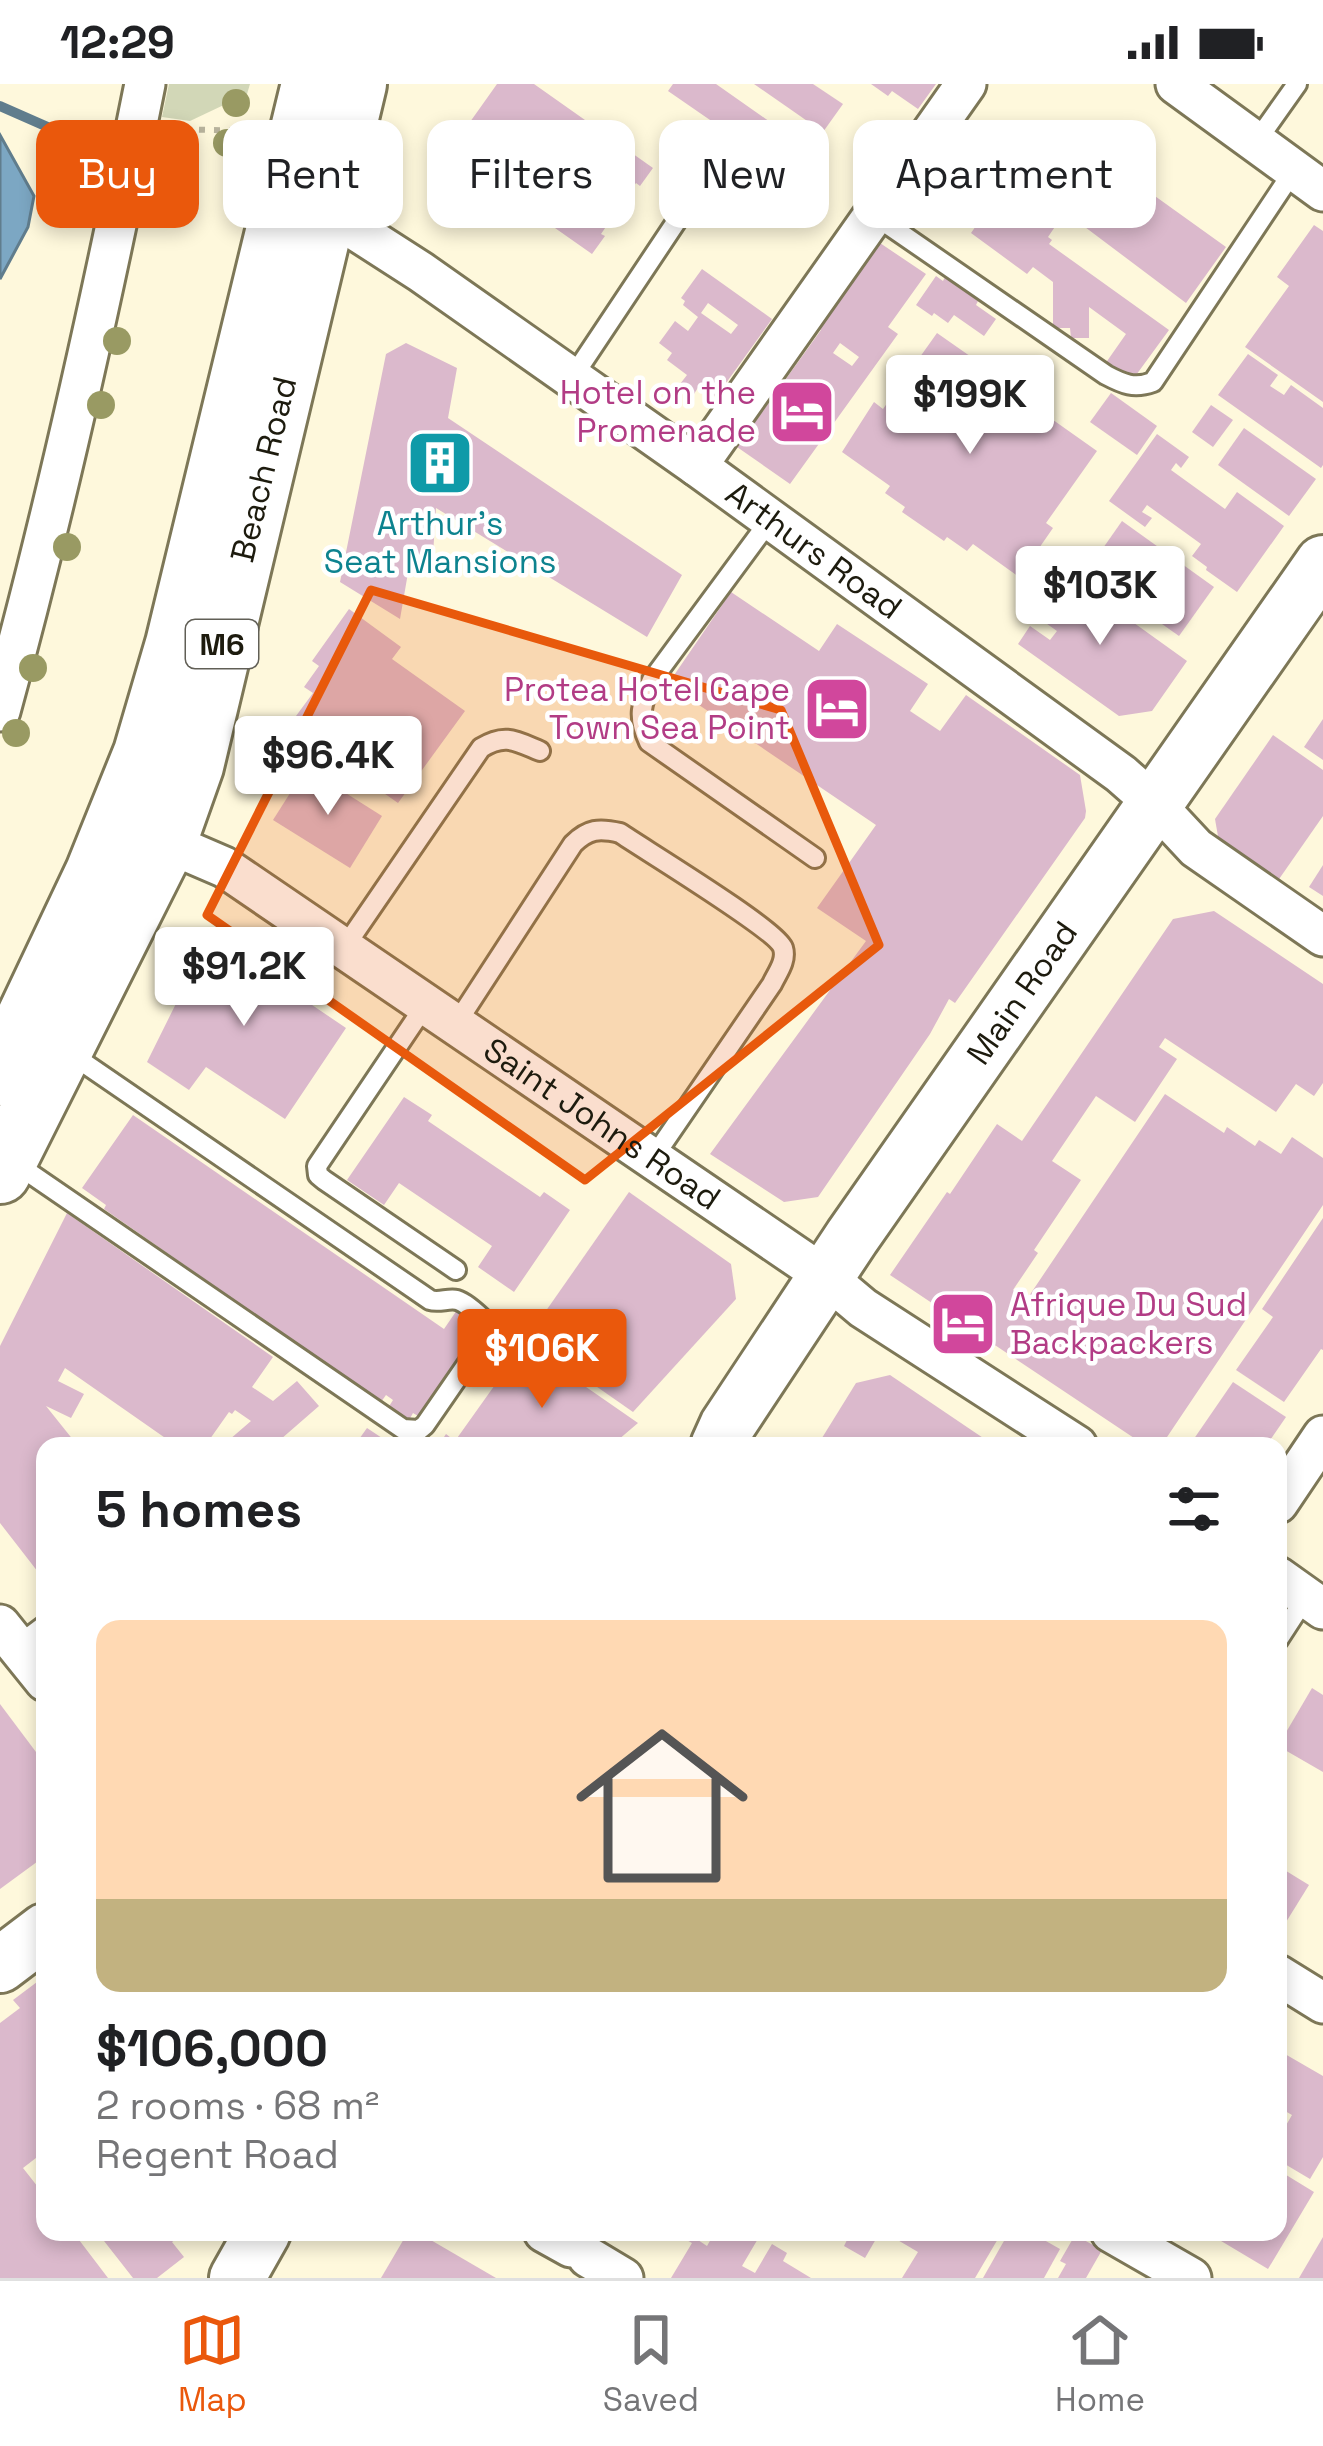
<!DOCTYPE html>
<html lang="en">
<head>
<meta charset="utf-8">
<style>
  :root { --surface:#fff; --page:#f6f6f6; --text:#202124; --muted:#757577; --line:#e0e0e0; --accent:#ea580c }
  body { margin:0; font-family:"Space Grotesk",sans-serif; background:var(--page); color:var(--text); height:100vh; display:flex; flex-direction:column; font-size:45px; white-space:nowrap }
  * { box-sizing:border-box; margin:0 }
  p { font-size:39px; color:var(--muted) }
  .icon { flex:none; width:66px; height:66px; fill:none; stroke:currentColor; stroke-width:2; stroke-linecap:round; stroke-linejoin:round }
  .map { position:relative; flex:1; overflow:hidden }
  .panel { position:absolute; left:36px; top:1353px; width:1251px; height:804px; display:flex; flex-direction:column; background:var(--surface); border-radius:24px; box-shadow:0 6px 18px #0003 }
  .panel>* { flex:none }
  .guide { position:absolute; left:36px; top:36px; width:1251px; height:108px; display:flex; gap:24px }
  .price { position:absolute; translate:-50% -102px; padding:0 27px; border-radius:12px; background:#fff; color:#222; font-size:39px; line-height:78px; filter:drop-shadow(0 3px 6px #0008) }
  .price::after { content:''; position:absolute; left:50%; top:72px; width:36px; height:27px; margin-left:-18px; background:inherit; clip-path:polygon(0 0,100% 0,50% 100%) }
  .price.on { background:var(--accent); color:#fff }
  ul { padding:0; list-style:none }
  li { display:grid; align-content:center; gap:24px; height:636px; padding:0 60px }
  li span { display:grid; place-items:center; height:372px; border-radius:24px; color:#555 }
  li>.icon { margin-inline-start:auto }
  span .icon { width:216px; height:216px; fill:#fffc; stroke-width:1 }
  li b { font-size:51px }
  h2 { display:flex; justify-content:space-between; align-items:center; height:144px; padding:0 60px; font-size:51px }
  .pill { padding:0 42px; border-radius:24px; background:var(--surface); box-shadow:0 6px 18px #0003; font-size:42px; line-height:108px }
  .pill.on { background:var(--accent); color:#fff }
  .status { display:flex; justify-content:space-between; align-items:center; height:84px; padding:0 60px; background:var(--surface); direction:ltr }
  .status svg { height:33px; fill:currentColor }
  .tabs { display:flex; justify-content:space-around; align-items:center; height:168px; border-top:3px solid var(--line); background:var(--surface); font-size:33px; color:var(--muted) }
  .tabs a { display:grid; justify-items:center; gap:6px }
  .tabs .on { color:var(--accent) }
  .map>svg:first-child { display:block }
  .green { fill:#d2d7b7 }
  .water { fill:#7ca7c3; stroke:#607d8d; stroke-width:3 }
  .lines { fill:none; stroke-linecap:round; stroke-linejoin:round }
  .stream { stroke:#607d8d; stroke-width:10 }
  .building { fill:#dbb9cc; fill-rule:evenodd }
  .lane-casing { stroke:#7d7757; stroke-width:24 }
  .street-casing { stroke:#7d7757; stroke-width:45 }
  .secondary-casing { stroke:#7d7757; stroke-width:60 }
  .primary-casing { stroke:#7d7757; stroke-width:66 }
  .path { stroke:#b9b49d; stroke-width:6; stroke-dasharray:6 9; stroke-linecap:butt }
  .lane { stroke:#fff; stroke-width:18 }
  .street { stroke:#fff; stroke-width:39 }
  .secondary { stroke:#fff; stroke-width:54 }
  .primary { stroke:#fff; stroke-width:60 }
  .tree { fill:#999a63 }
  .marked { fill:#e8590c; fill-opacity:0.2; stroke:#e8590c; stroke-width:9; stroke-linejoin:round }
  .labels { text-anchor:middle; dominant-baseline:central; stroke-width:9; stroke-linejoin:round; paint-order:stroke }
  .shield { fill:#fff; stroke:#615f56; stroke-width:3 }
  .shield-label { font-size:30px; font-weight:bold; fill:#1d1b0e }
  .hotel-label { font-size:33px; fill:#b23c85; stroke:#fff; text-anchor:end }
  .street-label { font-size:33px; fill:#1d1b0e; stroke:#fff }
  .culture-label { font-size:33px; fill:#0d838f; stroke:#fff }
</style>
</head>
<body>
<div class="status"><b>12:29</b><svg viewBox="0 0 49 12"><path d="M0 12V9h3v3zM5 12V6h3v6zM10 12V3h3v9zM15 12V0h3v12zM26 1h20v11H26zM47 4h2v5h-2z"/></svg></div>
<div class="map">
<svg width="1323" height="2194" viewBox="0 0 1323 2194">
  <rect width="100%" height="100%" fill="#fef8dc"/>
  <polygon class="green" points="169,0 250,0 247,10 190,37 162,33"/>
  <polygon class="water" points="0,51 34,112 28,143 0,195"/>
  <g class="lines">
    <polyline class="stream" points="0,22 109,70"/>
  </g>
  <g class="building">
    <polygon points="497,0 534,0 653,84 640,102 636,99 601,150 605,152 592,170 448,69"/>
    <polygon points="673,0 716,0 790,52 778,67 804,86 797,96 668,7"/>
    <polygon points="754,0 813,0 843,20 823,48"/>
    <polygon points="871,0 936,0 918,25 892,7 888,12"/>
    <polygon points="1048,39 1065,52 1067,49 1226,163 1186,219 1065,128 1048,153 1052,156 1049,160 1169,246 1131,298 1105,280 1126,250 1089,223 1089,254 1071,254 1070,244 1053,244 1053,198 1033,183 1027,190 971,149"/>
    <polygon points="1314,141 1323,147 1323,318 1245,263 1289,202 1277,193"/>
    <path d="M877,157l49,33 -38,53 10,7 -108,150 -53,-37 84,-117 -5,-3zM840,259l19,14 -7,9 -19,-13z"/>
    <path d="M702,185l70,50 -56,78 -17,-11 -5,8 -14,-10 7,-9 -20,-15 5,-7 -13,-10 16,-22 13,10 10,-14 -15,-12 2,-4 -4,-3zM708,219l30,22 -7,9 -30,-21z"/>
    <polygon points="936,192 943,197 945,193 978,217 976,221 996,235 984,252 954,231 948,239 934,229 932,232 916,221"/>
    <polygon points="937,249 987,284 984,287 1097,367 1046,439 1053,444 1019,493 973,460 967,467 947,453 944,457 902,428 905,423 885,409 890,402 842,368 874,318 883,325"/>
    <polygon points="406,259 457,284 448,334 682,491 647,553 436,424 432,486 409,483 400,535 340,498 386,270"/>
    <polygon points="1248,270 1278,291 1270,302 1284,311 1291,301 1323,324 1323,381 1321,384 1218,311"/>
    <polygon points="1111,309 1157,342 1137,371 1090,338"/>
    <polygon points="1211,321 1233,336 1213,363 1192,348"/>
    <polygon points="1244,344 1316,395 1289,432 1218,381"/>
    <polygon points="1157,350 1189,373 1181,384 1176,379 1171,386 1225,425 1237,408 1284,442 1237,508 1206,486 1207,483 1192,472 1201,460 1147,421 1142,428 1152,434 1145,443 1109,417"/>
    <polygon points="1122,437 1214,503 1179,552 1087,487"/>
    <polygon points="1056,483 1187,577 1152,627 1119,632 1018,560 1030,542 1050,556 1057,547 1026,525"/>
    <polygon points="731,508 819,567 837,540 928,600 910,627 940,647 966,611 1080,691 1086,727 1085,734 955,919 949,915 930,950 818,1113 784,1118 710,1070 866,857 817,824 876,741 668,600"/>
    <polygon points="349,525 401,563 392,575 465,627 398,719 344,681 364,654 333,632 320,649 296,632 313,609 304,603 319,582 312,577"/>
    <polygon points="1323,635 1323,676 1304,663"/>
    <polygon points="1273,651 1323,686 1323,732 1277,798 1219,758 1215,735"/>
    <polygon points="306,684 382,732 350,784 273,736"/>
    <polygon points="1323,781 1323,812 1309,803"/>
    <polygon points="1214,827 1323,900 1323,999 1314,1012 1296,1000 1276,1028 1165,954 1159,963 1177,975 1135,1038 1096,1012 1052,1077 1081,1096 1034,1166 1038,1169 1013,1206 1027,1215 1165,1010 1224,1049 1227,1043 1255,1062 1259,1056 1281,1070 1292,1053 1323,1074 1323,1121 1161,1362 1146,1362 890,1191 947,1108 950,1110 997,1040 1022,1057 1173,835"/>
    <polygon points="214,843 262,875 256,883 346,944 285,1035 206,983 189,1006 147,978"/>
    <polygon points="404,1013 432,1031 428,1037 540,1113 544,1108 570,1126 514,1208 478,1183 492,1162 399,1099 384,1121 347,1096"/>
    <polygon points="133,1031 444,1245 457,1226 480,1242 418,1332 413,1329 408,1338 388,1324 393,1316 386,1311 381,1318 104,1125 106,1121 82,1104"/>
    <polygon points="629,1108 731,1180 736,1215 633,1328 527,1254"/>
    <polygon points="67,1129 273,1273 252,1303 273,1317 297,1297 319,1322 273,1362 222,1362 251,1337 235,1326 232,1330 229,1328 205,1362 169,1362 171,1358 65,1284 58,1297 84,1310 71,1334 46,1322 78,1362 45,1362 45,1497 0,1439 0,1262"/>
    <polygon points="1323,1134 1323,1266 1321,1265 1284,1318 1236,1286 1273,1233 1262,1225"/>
    <polygon points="524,1260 638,1339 611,1362 438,1362 446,1350 455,1357"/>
    <polygon points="890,1291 995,1362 817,1362 856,1299"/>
    <polygon points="1233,1298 1286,1333 1266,1362 1189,1362"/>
    <polygon points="367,1344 394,1362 363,1362 357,1358"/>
    <polygon points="1312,1604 1323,1611 1323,1688 1278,1662"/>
    <polygon points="0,1620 45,1680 45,1772 0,1805"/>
    <polygon points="1278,1782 1309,1801 1278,1851"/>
    <polygon points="45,1892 45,2013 41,2016 45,2020 45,2067 23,2084 45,2112 45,2148 73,2148 108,2194 0,2194 0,1939 20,1924 13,1916"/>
    <polygon points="1278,1966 1323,1992 1323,2073 1310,2095 1278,2076 1278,2055 1292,2031 1278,2023"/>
    <polygon points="1278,2086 1314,2108 1268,2185 1206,2148 1278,2148"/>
    <polygon points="97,2148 184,2148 172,2158 184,2173 157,2194 133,2194"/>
    <polygon points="408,2148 417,2148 496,2194 381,2194"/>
    <polygon points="672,2148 698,2148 695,2154 707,2162 715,2148 750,2148 759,2153 742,2182 755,2189 772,2160 787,2169 783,2177 811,2194 671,2194 692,2159"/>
    <polygon points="851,2148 880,2148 865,2174 844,2162"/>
    <polygon points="884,2148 1002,2148 975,2194 902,2194 918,2168"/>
    <polygon points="1009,2148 1030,2148 1060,2165 1044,2194 983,2194"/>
    <polygon points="1075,2151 1102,2166 1086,2194 1058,2194 1066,2180 1060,2177"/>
    <polygon points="1323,2153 1323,2194 1299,2194"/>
  </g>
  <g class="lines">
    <g class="lane-casing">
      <g id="lane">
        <polyline points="1256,58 1297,0"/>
        <path d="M874,131l232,160c17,9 28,14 47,7l141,-212"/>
        <polyline points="572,294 728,60"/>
        <path d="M770,436l-118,160c-11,24 -15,37 -3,62l166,116"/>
        <path d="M344,864l137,-200c24,-15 35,-7 59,3"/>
        <polyline points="426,920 317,1082 318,1091 324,1096 456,1186"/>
        <path d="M456,940l117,-180c15,-15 26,-16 47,-11 25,17 157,97 163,115 4,13 -6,25 -11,36l-119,174"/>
        <path d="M12,1077l391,268 16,1 6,-5 60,-87 3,-7 -2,-9c-7,-7 -19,-19 -29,-22 -9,-2 -18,3 -27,0l-362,-248"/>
        <polyline points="1278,1556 1306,1513"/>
        <polyline points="17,1562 45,1541"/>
      </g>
    </g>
    <g class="street-casing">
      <g id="street">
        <polyline points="1176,0 1323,107"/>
        <path id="s1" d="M307,119l19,8 95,61 276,194 424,308 33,29 42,45 127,88"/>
        <polyline points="697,382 966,0"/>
        <path d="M0,627c57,-207 103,-417 145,-627"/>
        <path id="s2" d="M145,749l79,34 601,409 38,32 214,138"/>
        <polyline points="1278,1419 1323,1352"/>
        <polyline points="1278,1493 1323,1525"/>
        <polyline points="0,1541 45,1597"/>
        <polyline points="1278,1891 1323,1919"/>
        <polyline points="544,2148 571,2163"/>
        <polyline points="1111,2148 1191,2194"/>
        <polyline points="588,2173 623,2194"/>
      </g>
    </g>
    <g class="secondary-casing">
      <g id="secondary">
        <path id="s3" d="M718,1362l9,-20 125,-189 471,-674"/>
        <polyline points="0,1881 45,1847"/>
        <polyline points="237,2194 263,2148"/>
      </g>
    </g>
    <g class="primary-casing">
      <g id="primary">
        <polyline points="0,991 96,788 144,669 176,560 312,0"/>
        <path id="s4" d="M0,1089l166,-331 27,-76 163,-682"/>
      </g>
    </g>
    <polyline class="path" points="169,45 252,47"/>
    <use href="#lane" class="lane"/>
    <use href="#street" class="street"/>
    <use href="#secondary" class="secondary"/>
    <use href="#primary" class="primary"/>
  </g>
  <g class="tree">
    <circle cx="236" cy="19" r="14"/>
    <circle cx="227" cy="59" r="14"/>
    <circle cx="117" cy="257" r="14"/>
    <circle cx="101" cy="321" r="14"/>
    <circle cx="67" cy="463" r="14"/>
    <circle cx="33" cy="584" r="14"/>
    <circle cx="16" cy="649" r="14"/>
  </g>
  <path class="marked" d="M371,506l410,120 98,235 -294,235 -378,-265z"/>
  <defs>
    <g id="hotel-square" transform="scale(3.45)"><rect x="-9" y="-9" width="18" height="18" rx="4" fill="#d1479c" stroke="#fff"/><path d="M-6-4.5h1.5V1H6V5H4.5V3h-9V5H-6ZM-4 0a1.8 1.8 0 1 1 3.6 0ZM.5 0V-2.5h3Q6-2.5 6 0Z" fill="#fff"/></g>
    <g id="building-square" transform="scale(3.45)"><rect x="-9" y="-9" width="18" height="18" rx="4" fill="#0f9aa8" stroke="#fff"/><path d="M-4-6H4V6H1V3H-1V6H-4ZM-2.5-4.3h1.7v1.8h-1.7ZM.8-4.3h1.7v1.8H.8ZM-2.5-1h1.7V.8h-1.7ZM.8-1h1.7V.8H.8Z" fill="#fff"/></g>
  </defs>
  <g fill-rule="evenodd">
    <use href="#hotel-square" x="802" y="328"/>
    <use href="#building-square" x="440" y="379"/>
    <use href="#hotel-square" x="837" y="625"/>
    <use href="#hotel-square" x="963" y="1240"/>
  </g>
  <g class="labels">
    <rect class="shield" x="186" y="536" width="72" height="48" rx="9"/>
    <g class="shield-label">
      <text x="222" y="560">M6</text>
    </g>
    <g class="hotel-label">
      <text x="756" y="309">Hotel on the<tspan x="756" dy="38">Promenade</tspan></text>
      <text x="790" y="606">Protea Hotel Cape<tspan x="790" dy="38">Town Sea Point</tspan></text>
      <text x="1010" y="1221" text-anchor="start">Afrique Du Sud<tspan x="1010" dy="38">Backpackers</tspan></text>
    </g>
    <g class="street-label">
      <text stroke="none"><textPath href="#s4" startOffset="756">Beach Road</textPath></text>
      <text stroke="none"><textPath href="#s1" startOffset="615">Arthurs Road</textPath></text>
      <text stroke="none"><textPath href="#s3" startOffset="546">Main Road</textPath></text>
      <text stroke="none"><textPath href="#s2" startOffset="543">Saint Johns Road</textPath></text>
    </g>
    <g class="culture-label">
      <text x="440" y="440">Arthur's<tspan x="440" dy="38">Seat Mansions</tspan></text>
    </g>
  </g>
</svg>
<b class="price" style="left:970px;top:373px">$199K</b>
<b class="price" style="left:1100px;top:564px">$103K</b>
<b class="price" style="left:328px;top:734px">$96.4K</b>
<b class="price" style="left:244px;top:945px">$91.2K</b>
<b class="price on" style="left:542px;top:1327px">$106K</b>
<div class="guide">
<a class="pill on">Buy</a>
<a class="pill">Rent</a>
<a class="pill">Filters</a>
<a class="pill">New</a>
<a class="pill">Apartment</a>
</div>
<section class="panel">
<h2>5 homes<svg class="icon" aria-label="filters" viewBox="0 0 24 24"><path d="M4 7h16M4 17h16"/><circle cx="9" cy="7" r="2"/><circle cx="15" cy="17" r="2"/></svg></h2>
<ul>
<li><span style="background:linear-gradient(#ffd9b3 75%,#c2b280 0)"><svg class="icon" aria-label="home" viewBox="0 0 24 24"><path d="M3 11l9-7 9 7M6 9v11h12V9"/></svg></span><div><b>$106,000</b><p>2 rooms · 68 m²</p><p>Regent Road</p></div></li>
</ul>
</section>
</div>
<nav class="tabs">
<a class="on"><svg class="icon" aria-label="map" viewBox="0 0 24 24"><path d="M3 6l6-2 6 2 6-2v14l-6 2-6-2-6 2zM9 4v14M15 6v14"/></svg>Map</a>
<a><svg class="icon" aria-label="saved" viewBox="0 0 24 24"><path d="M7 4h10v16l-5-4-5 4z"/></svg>Saved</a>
<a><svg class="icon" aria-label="home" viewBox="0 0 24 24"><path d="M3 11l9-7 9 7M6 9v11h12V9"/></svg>Home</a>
</nav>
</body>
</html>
